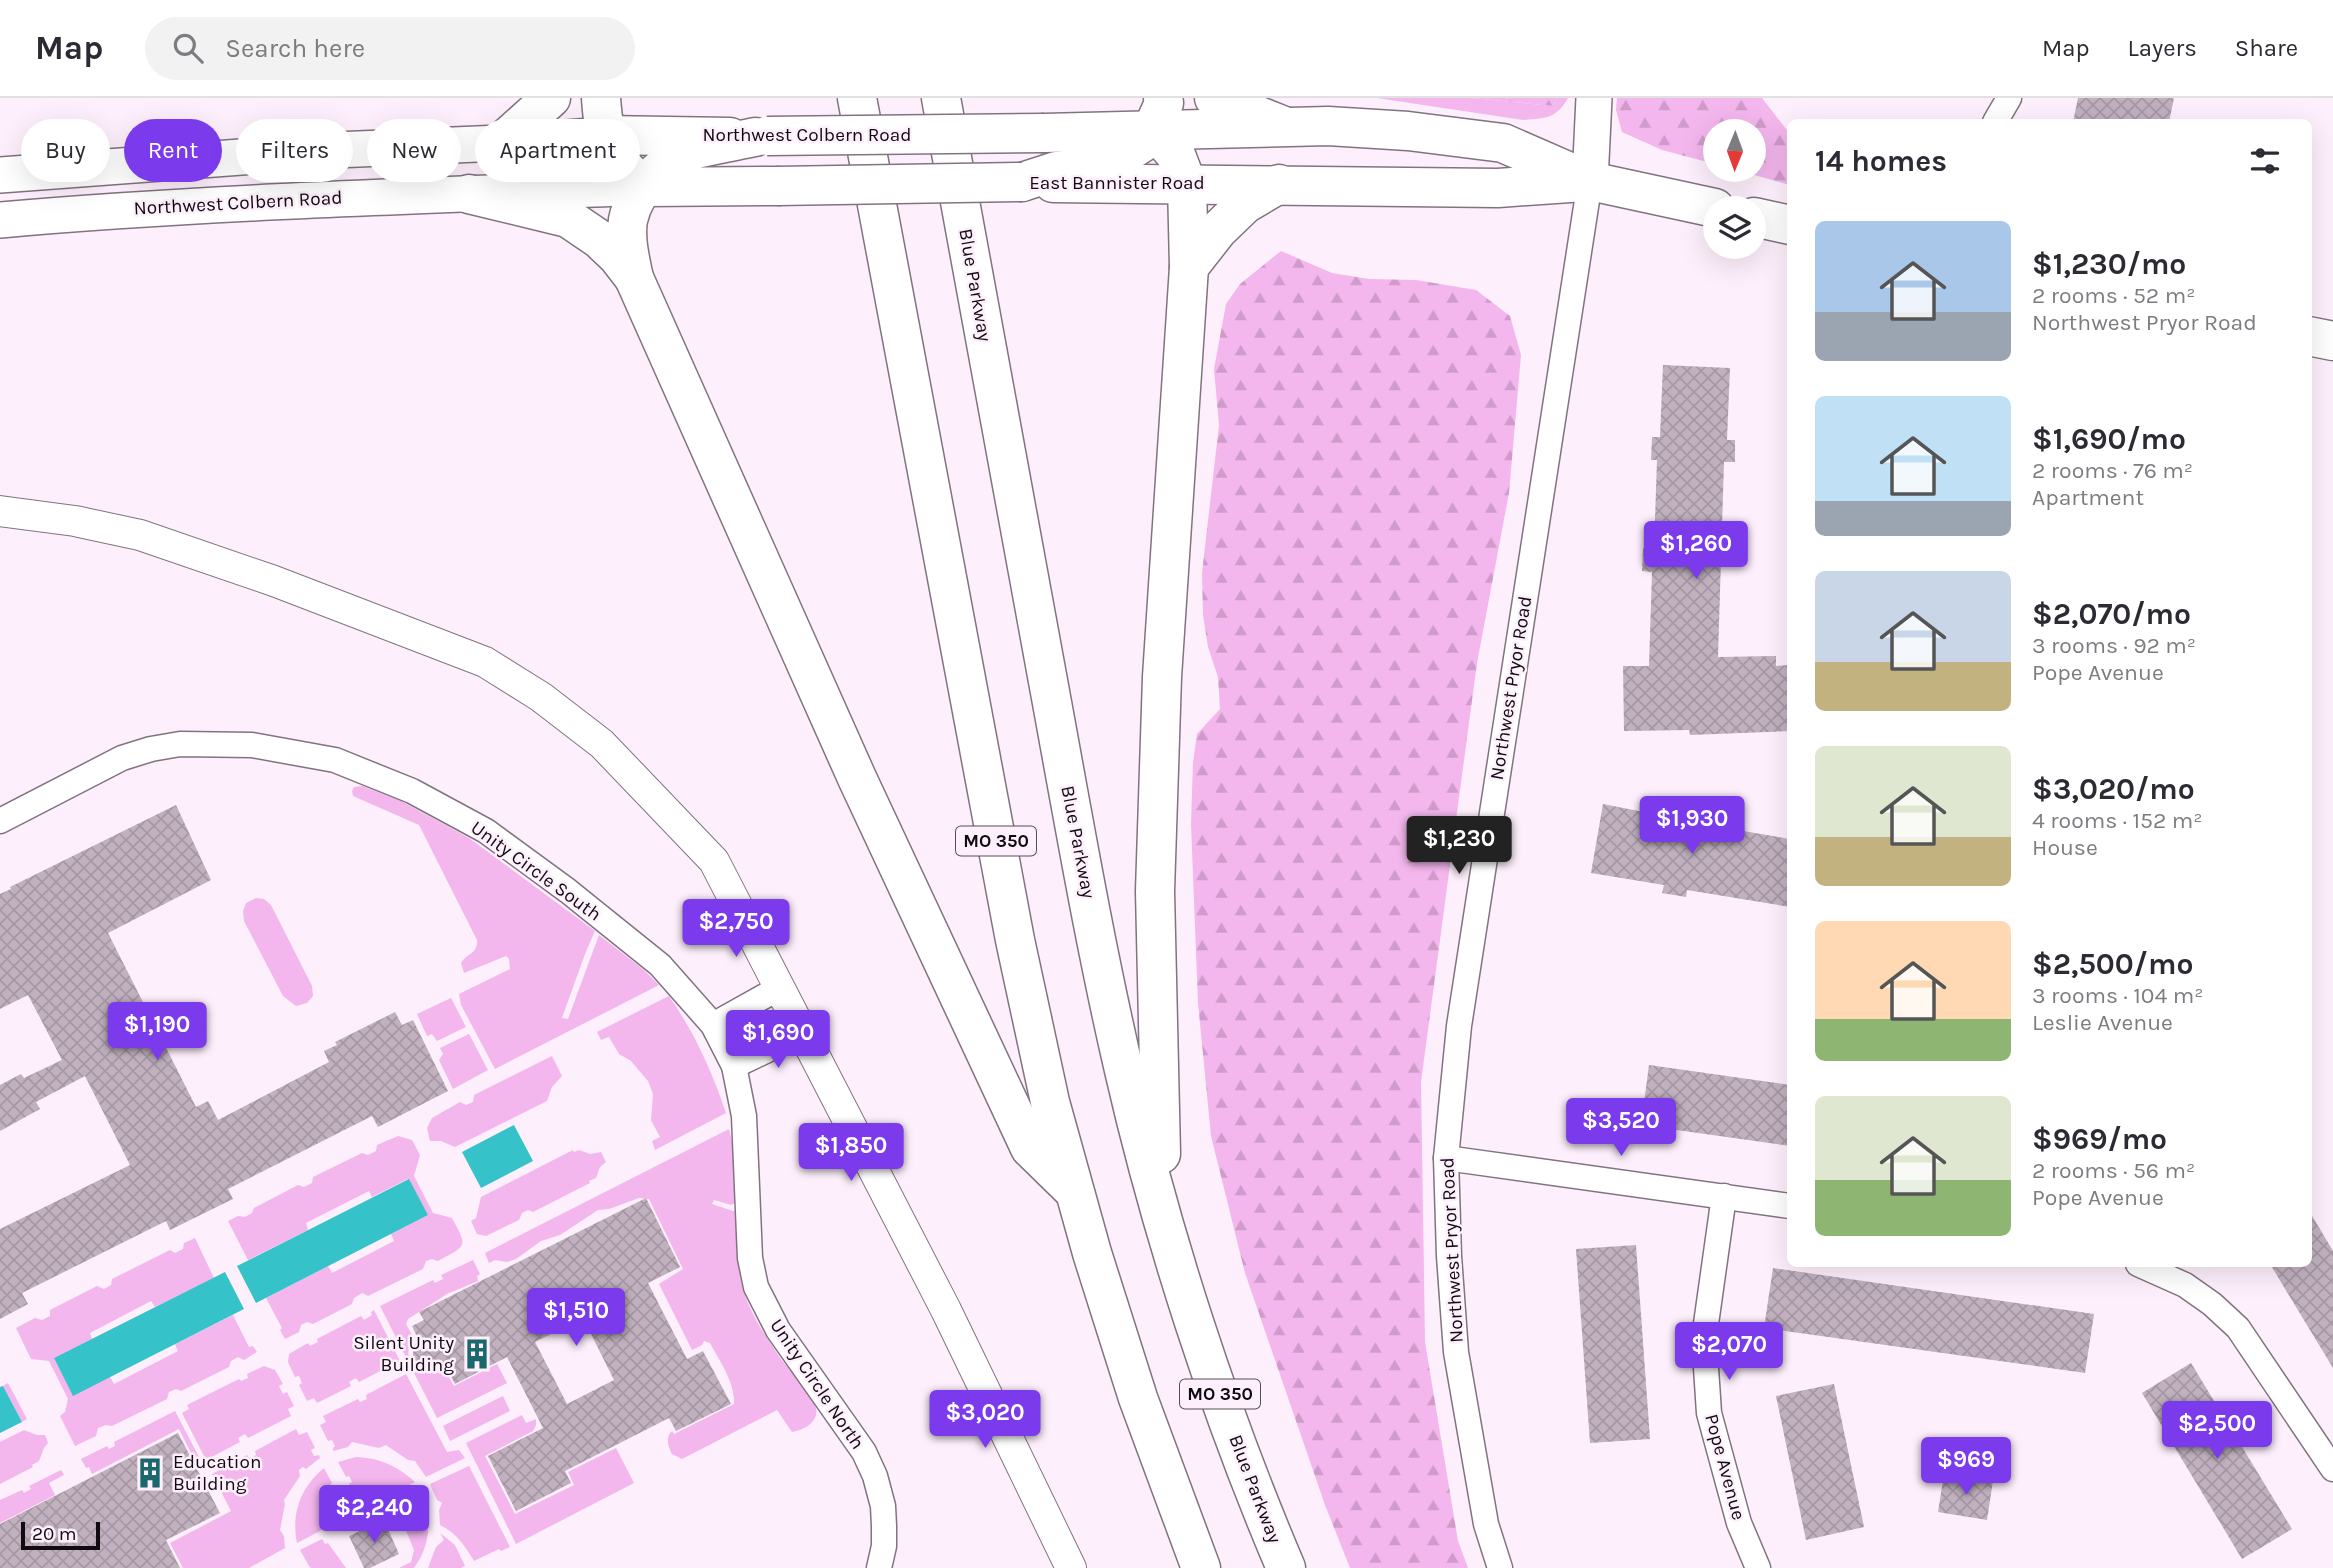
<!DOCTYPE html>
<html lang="en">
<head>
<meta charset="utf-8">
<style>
  :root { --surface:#fff; --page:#f2f2f3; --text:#2b2b33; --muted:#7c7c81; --line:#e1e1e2; --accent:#7c3aed }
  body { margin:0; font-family:Karla,sans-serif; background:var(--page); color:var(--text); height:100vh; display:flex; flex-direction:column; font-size:26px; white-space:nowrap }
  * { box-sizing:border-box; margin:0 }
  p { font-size:23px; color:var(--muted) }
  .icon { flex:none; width:38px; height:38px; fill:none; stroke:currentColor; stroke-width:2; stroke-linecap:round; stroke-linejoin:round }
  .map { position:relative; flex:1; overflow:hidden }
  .drawer { position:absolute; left:1787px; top:21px; width:525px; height:1148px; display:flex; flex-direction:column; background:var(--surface); border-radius:10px; box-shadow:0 7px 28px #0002 }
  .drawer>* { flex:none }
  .hud { position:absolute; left:21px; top:21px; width:665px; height:63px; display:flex; gap:14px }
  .needle { width:46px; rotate:181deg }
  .buttons { position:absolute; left:1703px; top:21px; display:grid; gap:14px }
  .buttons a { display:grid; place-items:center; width:63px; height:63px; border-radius:50%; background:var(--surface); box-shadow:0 7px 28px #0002; font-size:35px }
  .scale { position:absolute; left:21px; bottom:18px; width:79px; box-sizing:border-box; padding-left:7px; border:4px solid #100b10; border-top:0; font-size:19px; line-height:24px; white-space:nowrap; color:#100b10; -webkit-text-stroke:5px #fdeffb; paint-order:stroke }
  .price { position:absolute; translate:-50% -60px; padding:0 16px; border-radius:7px; background:var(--accent); color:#fff; font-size:23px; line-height:46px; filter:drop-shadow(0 2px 4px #0008) }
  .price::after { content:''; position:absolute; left:50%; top:42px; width:21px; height:16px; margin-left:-10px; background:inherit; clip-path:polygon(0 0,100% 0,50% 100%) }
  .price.selected { background:#222; color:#fff }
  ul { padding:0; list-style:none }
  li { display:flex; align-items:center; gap:21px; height:175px; padding:0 28px }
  li span { display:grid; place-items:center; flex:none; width:196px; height:140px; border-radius:10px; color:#555 }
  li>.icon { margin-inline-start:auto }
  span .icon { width:84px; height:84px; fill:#fffc; stroke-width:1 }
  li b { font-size:30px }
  h2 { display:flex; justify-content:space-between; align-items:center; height:84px; padding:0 28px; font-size:30px }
  .pill { padding:0 24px; border-radius:32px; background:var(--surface); box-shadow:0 7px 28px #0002; font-size:24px; line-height:63px }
  .pill.selected { background:var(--accent); color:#fff }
  header { display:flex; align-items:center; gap:42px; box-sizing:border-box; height:98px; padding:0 35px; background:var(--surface); border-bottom:2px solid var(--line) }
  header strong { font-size:33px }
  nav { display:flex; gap:38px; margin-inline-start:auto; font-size:24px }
  .search { width:490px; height:63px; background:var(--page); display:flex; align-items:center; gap:18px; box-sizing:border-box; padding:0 24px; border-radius:38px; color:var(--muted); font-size:26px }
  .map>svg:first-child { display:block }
  .grass { fill:#f3b6ed }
  .forest { fill:url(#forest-firs) }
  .water { fill:#35c2c9 }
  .building { fill:url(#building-cross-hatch); fill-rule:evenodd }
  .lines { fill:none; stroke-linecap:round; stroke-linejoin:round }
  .minor-casing { stroke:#817380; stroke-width:27 }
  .tertiary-casing { stroke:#817380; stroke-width:32 }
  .secondary-casing { stroke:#817380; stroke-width:38 }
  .primary-casing { stroke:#817380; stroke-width:41 }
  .motorway-casing { stroke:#817380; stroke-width:41 }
  .minor { stroke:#fff; stroke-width:24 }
  .tertiary { stroke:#fff; stroke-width:30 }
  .secondary { stroke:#fff; stroke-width:35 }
  .primary { stroke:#fff; stroke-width:38 }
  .motorway { stroke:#fff; stroke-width:38 }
  .primary-bridge-casing { stroke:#817380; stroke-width:41; stroke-linecap:butt }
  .primary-bridge { stroke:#fff; stroke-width:38 }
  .labels { text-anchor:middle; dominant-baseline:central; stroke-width:5; stroke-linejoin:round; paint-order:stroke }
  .shield { fill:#fdeffb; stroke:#574f56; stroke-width:2 }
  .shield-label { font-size:18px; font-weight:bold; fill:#100b10 }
  .street-label { font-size:19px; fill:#100b10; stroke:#fdeffb }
  .poi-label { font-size:19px; fill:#100b10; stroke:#fdeffb; text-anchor:end }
</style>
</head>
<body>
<header>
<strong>Map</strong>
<div class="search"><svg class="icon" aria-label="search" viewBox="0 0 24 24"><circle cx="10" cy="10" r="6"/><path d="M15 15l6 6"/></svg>Search here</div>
<nav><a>Map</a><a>Layers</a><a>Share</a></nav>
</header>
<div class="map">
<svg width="2333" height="1470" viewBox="0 0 2333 1470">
  <defs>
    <pattern id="forest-firs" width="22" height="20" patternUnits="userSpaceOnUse" patternTransform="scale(1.75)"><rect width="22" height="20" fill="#f3b6ed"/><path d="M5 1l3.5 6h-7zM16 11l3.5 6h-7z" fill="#cf9bca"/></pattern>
    <pattern id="building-cross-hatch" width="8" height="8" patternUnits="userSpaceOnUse" patternTransform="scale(1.75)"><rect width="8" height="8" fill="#c1b1bf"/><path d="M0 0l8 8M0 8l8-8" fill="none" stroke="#a597a3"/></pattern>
  </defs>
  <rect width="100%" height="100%" fill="#fdeffb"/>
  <g class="grass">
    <path d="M1377,0h95l81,8 4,-8h11c-12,21 -22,20 -45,22z"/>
    <path d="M362,688l39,15 68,37 126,93 -10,23 -23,64 6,1 31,-84 45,35 15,15 -164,84 -34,-64 -2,-11 51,-25 -1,-10 -3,-3 -42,17 -3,-10c6,-10 17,-9 16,-23l-58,-115 -66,-29 -1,-5 2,-4z"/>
    <polygon points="256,800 264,801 271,807 312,888 313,898 307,905 296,908 283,898 244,823 243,813 246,805"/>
    <path d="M669,898c25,36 43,75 57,117l-71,37 -3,-9 8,-4 -9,-17 2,-26 -5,-13 -17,-20 -12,-7 -10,-17 -8,3 -4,-8z"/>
    <polygon points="451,900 466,929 437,943 432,936 427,938 417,916"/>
    <polygon points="469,936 488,972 453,991 439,962 443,956 440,950"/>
    <polygon points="552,958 562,978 552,989 547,1003 455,1049 441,1043 430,1043 427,1030 432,1020 460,1004 466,1007 473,1004 474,997"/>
    <path d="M729,1031l4,17 2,57 -4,2 -17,-5 -2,4 24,8c2,26 0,55 8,81 8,23 23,46 37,66 9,12 33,36 35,49 3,14 -12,22 -24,24l-15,-22 -95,49 -10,-5c-4,-8 -7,-16 0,-23l2,3 60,-30c1,-22 -14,-42 -24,-61l-6,-2 -2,4 -10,5 -33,-66 24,-15 -34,-70 -10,-1 -30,11 -11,1 -38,25 -19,6 -25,18 -9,3 -12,-2 -6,3 -4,-10z"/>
    <path d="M398,1038l14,4 8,15 -6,21 19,37 19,5c16,30 15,27 -14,43l-6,-2 -6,2 -3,8 -55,27 -6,-3 -8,5 -2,6 -39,20 -6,-2 -6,3 -2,7 -14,7 -5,-9 2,-2 -16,-30 62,-32 4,7 62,-32 -3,-7 37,-19 -20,-36 -36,18 -3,-6 -63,32 2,7 -60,30 -20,-39 10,-5 7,1 7,-4 2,-5 44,-23 6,2 8,-4 1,-6 49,-24 6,2 8,-4 1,-6z"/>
    <polygon points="573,1052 574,1054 579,1052 590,1056 601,1054 606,1064 600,1069 596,1080 589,1083 590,1085 533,1114 528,1112 522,1115 519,1122 486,1138 477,1136 471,1123 476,1120 481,1099"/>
    <polygon points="195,1140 214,1180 155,1209 151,1203 90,1235 92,1241 54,1260 73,1297 110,1279 114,1286 178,1253 175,1246 233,1217 249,1249 253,1248 257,1254 244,1262 238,1259 231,1263 229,1269 181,1293 176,1291 169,1294 167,1301 112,1328 106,1327 98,1330 96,1338 75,1348 60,1318 65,1314 68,1301 49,1263 31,1261 16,1230 35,1220 42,1222 50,1218 50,1212 97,1188 104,1191 111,1187 112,1181 170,1152 175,1155 183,1151 184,1145"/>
    <path d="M473,1162l7,14 -3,2 1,5 -31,13 -39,25 -2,5 7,13c-10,18 -4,31 17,33l4,4 11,-4 9,16 43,-22 10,19 -70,35 -57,-112 53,-26 2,3 8,-4 -2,-4z"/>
    <polygon points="374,1212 400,1263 359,1284 356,1280 349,1284 351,1288 317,1305 314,1300 307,1303 299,1287 302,1285 299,1278 295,1279 288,1264 289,1256 308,1245 310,1248 318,1244 317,1241 361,1218 364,1222 372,1217 371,1214"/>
    <polygon points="264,1268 275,1272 283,1286 279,1288 283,1296 287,1294 294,1308 288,1311 291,1318 248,1340 245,1336 238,1340 240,1344 206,1362 182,1315 189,1311 187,1307 239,1281 241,1283 248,1280 247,1276"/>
    <polygon points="406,1276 447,1354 459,1352 465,1360 426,1379 415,1363 408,1362 386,1347 379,1350 352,1344 348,1349 333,1353 333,1350 335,1348 332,1342 328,1343 320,1327 326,1324 323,1318 358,1301 360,1304 367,1301 366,1297"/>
    <polygon points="8,1285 27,1321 22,1324 3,1288"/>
    <polygon points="503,1298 510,1313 450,1343 443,1328"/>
    <polygon points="175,1313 199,1359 194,1361 179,1331 92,1376 89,1369 86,1370 81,1361 107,1348 109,1351 115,1348 114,1344"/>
    <polygon points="522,1317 526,1325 536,1321 536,1327 533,1333 485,1358 515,1416 574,1387 568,1374 616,1350 634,1385 516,1446 466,1345"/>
    <polygon points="296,1331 299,1337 307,1334 315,1350 311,1352 314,1358 319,1357 320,1360 306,1371 303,1369 299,1372 300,1378 284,1402 285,1406 280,1432 284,1438 285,1450 249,1470 183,1470 170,1445 231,1413 212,1376 247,1357 250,1361 256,1357 255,1353"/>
    <polygon points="24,1332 37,1337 45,1337 48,1345 44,1350 39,1363 32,1367 33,1369 0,1386 0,1344"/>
    <path d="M356,1359c25,1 41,9 59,25l-53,27 -13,-25 3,-2 -3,-6 -3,1 -8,-15z"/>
    <path d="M469,1368l41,81 -9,4 -2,-2 -25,12c-9,-15 -17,-28 -34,-36l-1,-15 3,-7 -5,-3 -7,-16z"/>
    <path d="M324,1370l8,15 -2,2 3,7 3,-2 13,26 -52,27c-6,-30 4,-56 27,-75z"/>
    <polygon points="61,1372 64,1377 49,1385 55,1397 0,1425 0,1402 22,1392 24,1395 31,1391 29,1388"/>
    <path d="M419,1392c13,28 13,52 -5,78h-15l12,-6 3,-12 -17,-41 3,-2 -3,-6z"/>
    <polygon points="440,1435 455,1447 465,1468 461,1470 428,1470 436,1449 444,1442"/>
    <polygon points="322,1441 325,1446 328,1445 346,1470 311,1470 309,1468 300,1452"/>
  </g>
  <g class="forest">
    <polygon points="1472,0 1557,0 1553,8"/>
    <polygon points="1617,0 1762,0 1790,36 1790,87 1736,72 1754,72 1754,33 1715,33 1715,66 1662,52 1622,34 1616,12"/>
    <polygon points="1281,153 1332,175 1369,181 1416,182 1476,192 1510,218 1521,257 1509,395 1477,565 1421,984 1425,1244 1458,1443 1468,1470 1350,1470 1325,1407 1245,1175 1211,1038 1198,905 1191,726 1193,664 1197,636 1220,611 1218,579 1208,549 1203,517 1202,475 1219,327 1214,271 1226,206 1240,186"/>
  </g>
  <g class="water">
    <polygon points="514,1027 533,1063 481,1090 462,1054"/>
    <polygon points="409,1081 428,1117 256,1205 237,1168"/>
    <polygon points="225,1174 244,1211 73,1298 54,1260"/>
    <polygon points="3,1288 22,1324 0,1335 0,1289"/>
  </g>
  <g class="building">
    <polygon points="2078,0 2174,0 2169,24 2073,24"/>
    <polygon points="1663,267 1730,270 1727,342 1735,342 1735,364 1724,364 1718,559 1776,558 1776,568 1790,567 1790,633 1690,637 1689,632 1624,633 1623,568 1649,568 1652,474 1642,473 1643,450 1654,451 1657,362 1651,362 1652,339 1660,339"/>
    <polygon points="1603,706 1674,720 1676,713 1697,716 1696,725 1790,741 1790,809 1687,792 1686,799 1662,795 1664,787 1591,775"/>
    <polygon points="176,707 211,782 108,835 196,1009 208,1003 218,1022 329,964 324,953 337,947 335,944 395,914 402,927 413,922 448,993 378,1029 372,1018 228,1091 233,1101 170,1132 166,1123 22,1195 28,1206 0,1221 0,1131 130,1067 85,978 36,1004 40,1011 0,1033 0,987 21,976 24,980 62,962 28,897 0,911 0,796 11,791 10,789"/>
    <polygon points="1649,967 1790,987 1790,1048 1641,1027"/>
    <path d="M646,1100l34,69 -32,16 39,76 16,-8 28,53 -55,27 -7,-13 -104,53 6,12 -55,28 -28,-55 55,-28 -36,-71 -52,27 -9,-17 -10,5 -5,-8h-9l-9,-5v-11l5,-9 -6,-13 12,-6 -5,-8zM583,1220l31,62 -47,24 -32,-62z"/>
    <polygon points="2308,1111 2333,1153 2333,1270 2270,1166 2308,1166"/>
    <polygon points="1636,1147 1650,1341 1590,1345 1576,1151"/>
    <polygon points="1773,1170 2094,1216 2085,1275 1764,1230"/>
    <polygon points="2191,1265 2292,1431 2242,1461 2142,1295"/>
    <polygon points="1834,1286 1864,1429 1806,1442 1776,1298"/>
    <polygon points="178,1335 220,1415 166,1442 180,1470 0,1470 0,1426"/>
    <polygon points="1944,1376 1993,1383 1987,1422 1938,1414"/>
    <polygon points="384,1422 399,1456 370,1470 364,1470 349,1438"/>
  </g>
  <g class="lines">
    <g class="minor-casing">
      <g id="minor">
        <polyline points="1995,24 2009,0"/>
        <polyline points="0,723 122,660 151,651 180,646 252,647 335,662 412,693 486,733 568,793 660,867 713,927 734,968 744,1018 750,1160 756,1189 778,1232 864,1354 875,1378 883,1408 884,1428 884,1448 879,1470"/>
        <polyline points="713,927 779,890"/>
        <polyline points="734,968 803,935"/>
        <polyline points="1446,1060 1790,1108"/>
        <polyline points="1724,1098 1704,1240 1709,1315 1739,1425 1758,1470"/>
        <polyline points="2138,1166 2185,1187 2212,1206 2238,1230 2333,1371"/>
        <polyline points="1500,1470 1486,1426 1456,1254 1449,1158 1446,1060 1459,928 1590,83"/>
      </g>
    </g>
    <g class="tertiary-casing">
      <polyline id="tertiary" points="0,413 75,423 140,437 274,483 485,564 541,599 602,646 714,763 946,1212 1071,1470"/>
    </g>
    <g class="secondary-casing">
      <g id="secondary">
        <polyline points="0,77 335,52 501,45 604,37"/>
        <polyline points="1590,83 1594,0"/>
        <path d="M0,122c215,-19 430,-24 645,-33"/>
      </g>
    </g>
    <g class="primary-casing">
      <g id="primary">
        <polyline points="1044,35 1328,28 1408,33 1503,45 1590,83 1715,110"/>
        <polyline points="604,37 730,39"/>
        <polyline points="1053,85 1498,90 1584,84"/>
        <polyline points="645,89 777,88"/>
        <polyline points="1754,119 1790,127"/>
        <polyline points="2308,238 2333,243"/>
      </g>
    </g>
    <g class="motorway-casing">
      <g id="motorway">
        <path d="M601,0c3,44 9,60 44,89"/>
        <polyline points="857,0 1015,842 1050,1004 1092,1155 1138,1300 1201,1470"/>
        <path d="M941,0c36,194 71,389 107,583 24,130 46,260 76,389 38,166 95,341 162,498"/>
        <polyline points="1214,0 1284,28"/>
        <polyline points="1153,31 1176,57 1187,86 1189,169 1162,579 1155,793 1161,1056"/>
        <path d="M755,39c-19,4 -39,7 -58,12 -31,9 -62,38 -69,71 -3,19 2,39 6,58l223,500 173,370 43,42"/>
        <polyline points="501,45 551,0"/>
        <polyline points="1022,84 1056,73 1095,68 1131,52 1148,41 1164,5 1163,0"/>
        <polyline points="469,96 568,120 599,141 617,158 634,180"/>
        <polyline points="1189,169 1218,132 1245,106 1279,86"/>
      </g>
    </g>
    <use href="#minor" class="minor"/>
    <use href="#tertiary" class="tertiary"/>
    <use href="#secondary" class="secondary"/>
    <use href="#primary" class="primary"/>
    <use href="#motorway" class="motorway"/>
    <g class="primary-bridge-casing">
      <g id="primary-bridge">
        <polyline points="767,38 1044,35"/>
        <polyline points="777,88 1022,84"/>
      </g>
    </g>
    <use href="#primary-bridge" class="primary-bridge"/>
  </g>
  <defs>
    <g id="building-bare" transform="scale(2.415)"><path d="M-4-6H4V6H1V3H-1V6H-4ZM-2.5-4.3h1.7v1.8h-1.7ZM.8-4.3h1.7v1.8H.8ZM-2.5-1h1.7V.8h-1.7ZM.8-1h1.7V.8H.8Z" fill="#1b686c" stroke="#fdeffb" stroke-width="2.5" paint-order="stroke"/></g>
  </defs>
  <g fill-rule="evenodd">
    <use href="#building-bare" x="477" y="1256"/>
    <use href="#building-bare" x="150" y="1375"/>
  </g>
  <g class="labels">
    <g class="shield">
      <rect x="956" y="728.5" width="80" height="29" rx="5"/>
      <rect x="1180" y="1281.5" width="80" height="29" rx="5"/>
    </g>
    <g class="shield-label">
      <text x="996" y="743">MO 350</text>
      <text x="1220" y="1296">MO 350</text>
    </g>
    <g class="street-label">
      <text x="807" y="37">Northwest Colbern Road</text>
      <text x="1117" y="85">East Bannister Road</text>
      <text transform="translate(238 105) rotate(-3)">Northwest Colbern Road</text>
      <text transform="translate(975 187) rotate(80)">Blue Parkway</text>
      <text transform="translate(1511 590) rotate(-81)">Northwest Pryor Road</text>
      <text transform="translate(1078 744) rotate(79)">Blue Parkway</text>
      <text transform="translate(536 773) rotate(36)">Unity Circle South</text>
      <text transform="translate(1452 1152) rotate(-93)">Northwest Pryor Road</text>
      <text transform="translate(817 1286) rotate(56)">Unity Circle North</text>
      <text transform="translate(1725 1369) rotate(75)">Pope Avenue</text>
      <text transform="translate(1255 1391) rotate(69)">Blue Parkway</text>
    </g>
    <g class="poi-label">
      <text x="454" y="1245">Silent Unity<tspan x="454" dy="22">Building</tspan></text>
      <text x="173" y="1364" text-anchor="start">Education<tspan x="173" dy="22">Building</tspan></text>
    </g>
  </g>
</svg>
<div class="buttons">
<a><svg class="needle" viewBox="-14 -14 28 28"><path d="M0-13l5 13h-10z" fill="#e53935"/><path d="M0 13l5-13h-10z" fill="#7c7c81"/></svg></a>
<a><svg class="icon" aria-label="layers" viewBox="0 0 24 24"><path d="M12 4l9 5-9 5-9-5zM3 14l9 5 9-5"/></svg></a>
</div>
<div class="scale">20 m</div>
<b class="price" style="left:1696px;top:483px">$1,260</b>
<b class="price" style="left:1692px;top:758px">$1,930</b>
<b class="price selected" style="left:1459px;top:778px">$1,230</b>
<b class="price" style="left:736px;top:861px">$2,750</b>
<b class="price" style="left:157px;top:964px">$1,190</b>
<b class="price" style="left:778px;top:972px">$1,690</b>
<b class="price" style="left:1621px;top:1060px">$3,520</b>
<b class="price" style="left:851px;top:1085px">$1,850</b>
<b class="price" style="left:576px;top:1250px">$1,510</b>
<b class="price" style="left:1729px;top:1284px">$2,070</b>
<b class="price" style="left:985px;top:1352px">$3,020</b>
<b class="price" style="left:2217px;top:1363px">$2,500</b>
<b class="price" style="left:1966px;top:1399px">$969</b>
<b class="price" style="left:374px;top:1447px">$2,240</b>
<div class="hud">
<a class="pill">Buy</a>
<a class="pill selected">Rent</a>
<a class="pill">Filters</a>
<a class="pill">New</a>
<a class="pill">Apartment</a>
</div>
<section class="drawer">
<h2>14 homes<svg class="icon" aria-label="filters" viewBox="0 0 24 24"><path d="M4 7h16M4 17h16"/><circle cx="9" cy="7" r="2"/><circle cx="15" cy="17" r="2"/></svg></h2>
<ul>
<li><span style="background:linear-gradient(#a9c7e8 65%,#9aa5b1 0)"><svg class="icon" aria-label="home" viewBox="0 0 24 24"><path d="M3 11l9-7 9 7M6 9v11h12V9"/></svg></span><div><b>$1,230/mo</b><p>2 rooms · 52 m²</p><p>Northwest Pryor Road</p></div></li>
<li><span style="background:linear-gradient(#bfe0f5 75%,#9aa5b1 0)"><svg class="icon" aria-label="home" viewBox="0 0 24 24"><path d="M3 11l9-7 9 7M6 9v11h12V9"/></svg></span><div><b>$1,690/mo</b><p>2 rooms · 76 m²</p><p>Apartment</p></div></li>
<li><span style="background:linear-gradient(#c9d6e8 65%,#c2b280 0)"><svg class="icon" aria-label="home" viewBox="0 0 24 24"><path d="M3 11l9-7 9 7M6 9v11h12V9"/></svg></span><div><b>$2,070/mo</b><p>3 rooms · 92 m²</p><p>Pope Avenue</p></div></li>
<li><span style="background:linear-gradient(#dfe7d0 65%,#c2b280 0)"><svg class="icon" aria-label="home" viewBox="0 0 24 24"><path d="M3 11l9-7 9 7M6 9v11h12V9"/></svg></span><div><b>$3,020/mo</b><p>4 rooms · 152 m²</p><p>House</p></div></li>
<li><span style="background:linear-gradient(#ffd9b3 70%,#8fb573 0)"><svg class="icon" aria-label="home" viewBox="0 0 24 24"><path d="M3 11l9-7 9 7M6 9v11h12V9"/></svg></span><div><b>$2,500/mo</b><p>3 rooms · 104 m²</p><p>Leslie Avenue</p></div></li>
<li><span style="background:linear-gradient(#dfe7d0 60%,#8fb573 0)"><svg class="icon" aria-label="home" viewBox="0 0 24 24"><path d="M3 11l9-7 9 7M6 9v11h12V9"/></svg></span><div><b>$969/mo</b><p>2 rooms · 56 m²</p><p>Pope Avenue</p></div></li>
</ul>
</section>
</div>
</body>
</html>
